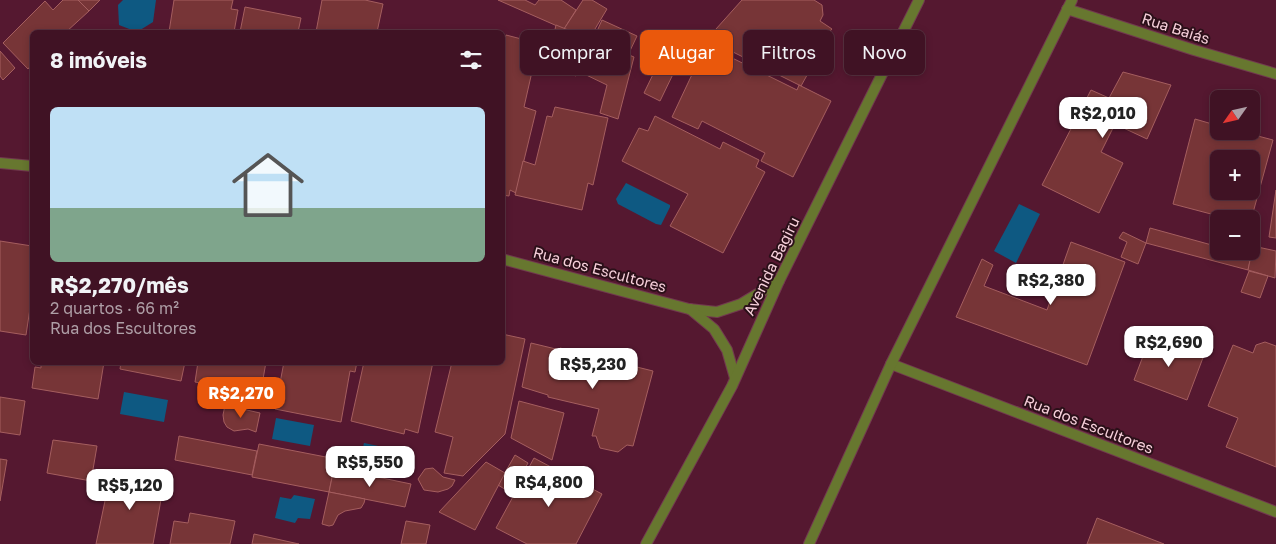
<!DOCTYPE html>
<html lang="pt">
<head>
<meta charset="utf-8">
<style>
  :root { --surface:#401224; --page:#471b2c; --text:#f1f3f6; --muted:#ae9ea6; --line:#593241; --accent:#ea580c }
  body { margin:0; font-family:"Golos Text",sans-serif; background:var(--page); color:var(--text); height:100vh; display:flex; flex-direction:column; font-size:19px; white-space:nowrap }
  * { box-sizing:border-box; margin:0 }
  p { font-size:16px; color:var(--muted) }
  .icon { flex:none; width:28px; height:28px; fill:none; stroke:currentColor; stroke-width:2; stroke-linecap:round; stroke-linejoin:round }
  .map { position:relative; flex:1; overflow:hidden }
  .side { position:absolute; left:30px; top:30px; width:475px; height:335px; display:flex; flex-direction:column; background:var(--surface); border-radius:8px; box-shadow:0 2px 8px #0003,0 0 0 1px var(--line) }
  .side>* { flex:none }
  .banner { position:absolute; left:520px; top:30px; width:475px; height:45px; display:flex; gap:10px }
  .needle { width:32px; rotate:236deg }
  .controls { position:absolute; left:1210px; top:90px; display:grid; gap:10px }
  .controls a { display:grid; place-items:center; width:50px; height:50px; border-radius:8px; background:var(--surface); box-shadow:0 2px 8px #0003,0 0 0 1px var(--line); font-size:25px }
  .price { position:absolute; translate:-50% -42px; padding:0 11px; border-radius:10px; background:#fff; color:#222; font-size:16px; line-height:32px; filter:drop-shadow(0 1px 2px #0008) }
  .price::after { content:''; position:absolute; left:50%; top:30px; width:15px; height:11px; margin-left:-8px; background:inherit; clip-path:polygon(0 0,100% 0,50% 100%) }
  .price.current { background:var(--accent); color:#fff }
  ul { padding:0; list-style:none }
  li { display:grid; align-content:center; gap:10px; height:265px; padding:0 20px }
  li+li { border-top:1px solid var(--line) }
  li span { display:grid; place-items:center; height:155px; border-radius:8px; color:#555 }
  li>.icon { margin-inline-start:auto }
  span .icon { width:90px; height:90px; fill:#fffc; stroke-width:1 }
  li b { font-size:21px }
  h2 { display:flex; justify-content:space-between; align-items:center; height:60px; padding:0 20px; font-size:21px }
  .pill { padding:0 18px; border-radius:8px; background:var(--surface); box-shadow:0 2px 8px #0003,0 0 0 1px var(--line); font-size:18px; line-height:45px }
  .pill.current { background:var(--accent); color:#fff }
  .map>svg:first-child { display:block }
  .water { fill:#0e5982 }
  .building { fill:#773537; stroke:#a55e5f; fill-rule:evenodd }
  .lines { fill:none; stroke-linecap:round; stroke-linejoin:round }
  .minor-casing { stroke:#72394f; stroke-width:12 }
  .minor { stroke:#67772f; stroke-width:10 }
  .labels { text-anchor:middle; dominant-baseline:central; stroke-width:4; stroke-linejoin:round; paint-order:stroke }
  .street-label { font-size:15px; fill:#f7d0db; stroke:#2b1019 }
</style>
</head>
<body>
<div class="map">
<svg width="1276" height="544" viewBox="0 0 1276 544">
  <rect width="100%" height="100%" fill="#551830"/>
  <g class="water">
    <polygon points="123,0 156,0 153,22 137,32 119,25 118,5"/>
    <polygon points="626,183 670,205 670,207 661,225 656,224 618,204 616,199"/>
    <polygon points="1019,204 1040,214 1016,263 994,251"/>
    <polygon points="124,392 168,400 164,422 120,414"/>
    <polygon points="276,418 314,425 310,446 272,439"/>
    <polygon points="364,443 407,452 402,474 359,464"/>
    <polygon points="294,495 315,499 310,519 298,518 295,523 275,518 280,497 291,499"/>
  </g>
  <g class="building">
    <polygon points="63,0 78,0 89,11 66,32 32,32 32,64 28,69 3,43 45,1 53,10"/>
    <polygon points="78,0 100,0 89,11"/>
    <polygon points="174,0 233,0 231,9 238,10 234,32 169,32"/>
    <polygon points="322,0 365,0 383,4 377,32 316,32"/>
    <polygon points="498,0 525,0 535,5 539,0 561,0 576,10 564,29"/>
    <polygon points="583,0 592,0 607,9 589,39 564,29"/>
    <polygon points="742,0 814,0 822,5 823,15 820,21 832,29 803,61 811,68 801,86 773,72 792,51 773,36 749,60 707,39"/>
    <polygon points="245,7 301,18 298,32 240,32"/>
    <polygon points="602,20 637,36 628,55 593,40"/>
    <polygon points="556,25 634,57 618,119 600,113 607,85 578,71 576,76 547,64"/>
    <polygon points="506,35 533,42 531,53 536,54 524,107 536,111 516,193 510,190 509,196 502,195 502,46"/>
    <polygon points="704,49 712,53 714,49 797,90 799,85 831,101 793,177 761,161 765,153 702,121 698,129 672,117"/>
    <polygon points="0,51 15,68 3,80 0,76"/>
    <polygon points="660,60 676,68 660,101 644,93"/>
    <polygon points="1123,72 1171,85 1147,139 1115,124 1101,152 1123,163 1099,213 1042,185 1091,90 1109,98"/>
    <polygon points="555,107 608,118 593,185 588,183 582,210 515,195 523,161 535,165 547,116 552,117"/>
    <polygon points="655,116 720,149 723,142 759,160 756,167 765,172 723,253 670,226 688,194 622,161 639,128 648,131"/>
    <path d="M1195,119l24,7v5h20l34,9 -22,80v-1h-21l-57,-15zM1219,159h32v32h-32z"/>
    <polygon points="1276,190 1276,238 1269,237"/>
    <polygon points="1150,228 1219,247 1219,251 1235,251 1251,256 1248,270 1146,243"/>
    <polygon points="1123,232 1146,243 1138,264 1121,257 1127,242 1119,238"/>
    <polygon points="0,241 32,246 32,295 26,335 0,331"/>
    <polygon points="1071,242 1125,262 1087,365 956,317 982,259 993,265 984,286 1047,310"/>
    <polygon points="1253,246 1276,251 1275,278 1248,270"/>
    <polygon points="1249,271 1268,276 1260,298 1241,292"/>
    <polygon points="502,334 525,339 505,434 463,476 444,473 453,437 435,432 452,362 502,362"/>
    <polygon points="1151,335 1204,355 1187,400 1134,380"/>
    <polygon points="1265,342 1276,346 1276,467 1226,447 1238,418 1208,406 1233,345 1253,353 1256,345"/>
    <polygon points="531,343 560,350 560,348 653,371 633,446 627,445 618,452 600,448 596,436 592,436 599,409 548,397 548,395 522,387"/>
    <polygon points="41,362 104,362 98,399 32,388 35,367 41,368"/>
    <polygon points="121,362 185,362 181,381 120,369"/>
    <polygon points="266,362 262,385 260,385 258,393 195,382 198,362"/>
    <polygon points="284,362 357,362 355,372 350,371 341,422 275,409"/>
    <polygon points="364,362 433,362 418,433 405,429 404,434 351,421"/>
    <polygon points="0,397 25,401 20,435 0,432"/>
    <polygon points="519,401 564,413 552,460 511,438"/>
    <polygon points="225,405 260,413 256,432 248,429 234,431 227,427 224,422 223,415"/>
    <polygon points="179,436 257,451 252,475 175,460"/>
    <polygon points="53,440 97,446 91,481 47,473"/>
    <polygon points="259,444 336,459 329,492 252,477"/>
    <polygon points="515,455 528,463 511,493 498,485"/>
    <polygon points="534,458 602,494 576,544 527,544 496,528"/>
    <polygon points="0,459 7,460 0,501"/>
    <polygon points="486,462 505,473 475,530 439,512"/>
    <polygon points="334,468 411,484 405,507 329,492"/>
    <polygon points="433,468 443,477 455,480 452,486 448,489 438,492 424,490 418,479 425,469"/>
    <polygon points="111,472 164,483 153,544 96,544"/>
    <polygon points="329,492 365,499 364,503 361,508 345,511 338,515 333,525 329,526 322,524"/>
    <polygon points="190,513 235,521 230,544 170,544 174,521 188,523"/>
    <polygon points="1097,518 1164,544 1087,544"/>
    <polygon points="406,521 430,525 426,544 401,544"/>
    <polygon points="254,534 299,544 252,544"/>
  </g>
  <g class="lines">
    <g class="minor-casing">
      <g id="minor">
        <polyline points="1067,9 1194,50 1276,74"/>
        <polyline points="0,163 32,166"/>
        <polyline points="502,259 689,309 717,312 741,304 779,281"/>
        <polyline points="690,309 714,329 727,350 735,378"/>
        <polyline points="891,364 1276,512"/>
        <polyline points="646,544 732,386 779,281 919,0"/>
        <polyline points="809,544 891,364 1072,0"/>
      </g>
    </g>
    <use href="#minor" class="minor"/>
  </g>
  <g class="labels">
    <g class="street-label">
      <text transform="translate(1176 28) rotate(18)">Rua Baiás</text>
      <text transform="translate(771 266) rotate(-64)">Avenida Bagiru</text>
      <text transform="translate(600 269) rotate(15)">Rua dos Escultores</text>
      <text transform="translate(1089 424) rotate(21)">Rua dos Escultores</text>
    </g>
  </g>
</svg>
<div class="controls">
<a><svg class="needle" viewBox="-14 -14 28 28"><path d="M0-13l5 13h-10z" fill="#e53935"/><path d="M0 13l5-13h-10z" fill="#ae9ea6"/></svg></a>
<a>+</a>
<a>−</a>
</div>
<b class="price" style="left:1103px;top:139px">R$2,010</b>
<b class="price" style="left:1051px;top:306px">R$2,380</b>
<b class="price" style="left:1169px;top:368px">R$2,690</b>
<b class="price" style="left:593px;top:390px">R$5,230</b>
<b class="price current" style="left:241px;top:419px">R$2,270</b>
<b class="price" style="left:370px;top:488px">R$5,550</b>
<b class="price" style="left:549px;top:508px">R$4,800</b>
<b class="price" style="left:130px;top:511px">R$5,120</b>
<div class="banner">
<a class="pill">Comprar</a>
<a class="pill current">Alugar</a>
<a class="pill">Filtros</a>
<a class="pill">Novo</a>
</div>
<section class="side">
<h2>8 imóveis<svg class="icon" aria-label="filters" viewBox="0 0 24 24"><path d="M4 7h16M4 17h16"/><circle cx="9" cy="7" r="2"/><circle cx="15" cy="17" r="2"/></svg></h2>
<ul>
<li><span style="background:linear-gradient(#bfe0f5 65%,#7fa58c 0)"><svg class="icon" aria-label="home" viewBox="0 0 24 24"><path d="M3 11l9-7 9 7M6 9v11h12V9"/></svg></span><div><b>R$2,270/mês</b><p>2 quartos · 66 m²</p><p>Rua dos Escultores</p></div></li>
</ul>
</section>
</div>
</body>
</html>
